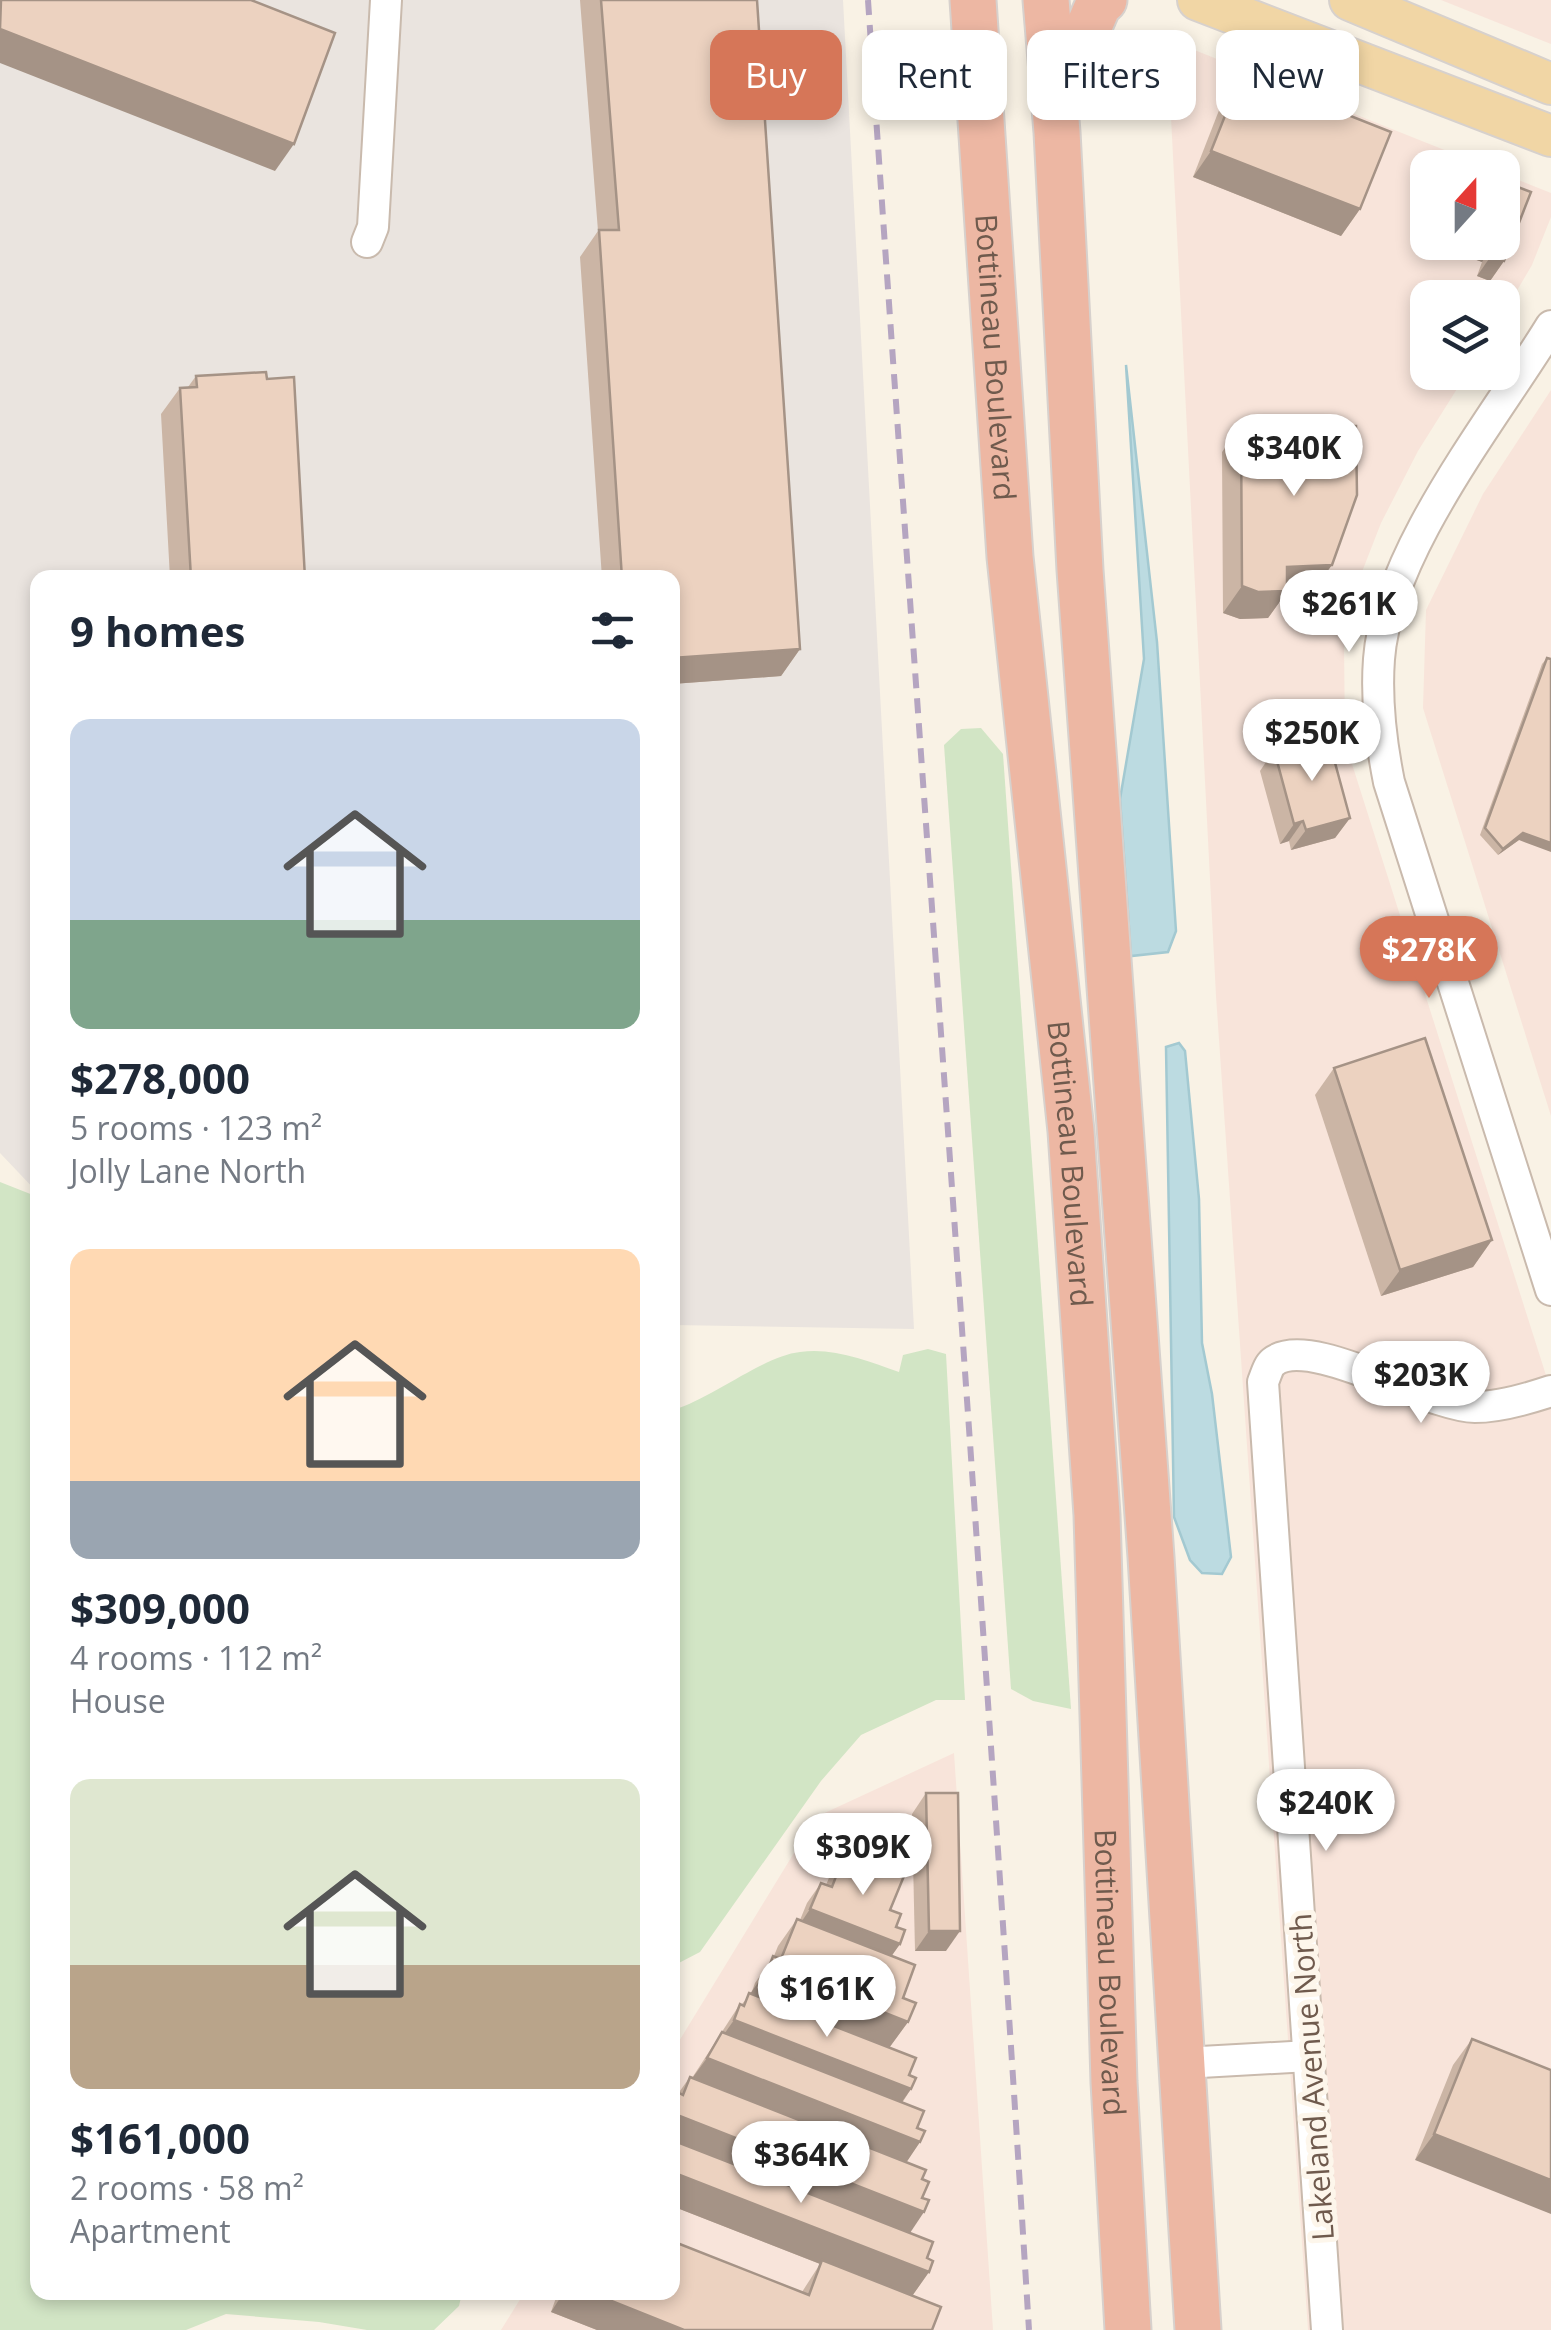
<!DOCTYPE html>
<html lang="en">
<head>
<meta charset="utf-8">
<style>
  :root { --surface:#fff; --page:#f2f2f3; --text:#1f2937; --muted:#747a83; --accent:#d67658 }
  body { margin:0; font-family:"Open Sans",sans-serif; background:var(--page); color:var(--text); height:100vh; display:flex; flex-direction:column; font-size:38px; white-space:nowrap }
  * { box-sizing:border-box; margin:0 }
  p { font-size:32px; color:var(--muted) }
  .icon { flex:none; width:55px; height:55px; fill:none; stroke:currentColor; stroke-width:2; stroke-linecap:round; stroke-linejoin:round }
  .map { position:relative; flex:1; overflow:hidden }
  .sheet { position:absolute; left:30px; top:570px; width:650px; height:1730px; display:flex; flex-direction:column; background:var(--surface); border-radius:20px; box-shadow:0 5px 15px #0003 }
  .sheet>* { flex:none }
  .top-card { position:absolute; left:710px; top:30px; width:690px; height:90px; display:flex; gap:20px }
  .needle { width:65px; rotate:21deg }
  .tools { position:absolute; left:1410px; top:150px; display:grid; gap:20px }
  .tools a { display:grid; place-items:center; width:110px; height:110px; border-radius:20px; background:var(--surface); box-shadow:0 5px 15px #0003; font-size:50px }
  .price { position:absolute; translate:-50% -85px; padding:0 22px; border-radius:35px; background:#fff; color:#222; font-size:32px; line-height:65px; filter:drop-shadow(0 2px 5px #0008) }
  .price::after { content:''; position:absolute; left:50%; top:60px; width:30px; height:22px; margin-left:-15px; background:inherit; clip-path:polygon(0 0,100% 0,50% 100%) }
  .price.selected { background:var(--accent); color:#fff }
  ul { padding:0; list-style:none }
  li { display:grid; align-content:center; gap:20px; height:530px; padding:0 40px }
  li span { display:grid; place-items:center; height:310px; border-radius:20px; color:#555 }
  li>.icon { margin-inline-start:auto }
  span .icon { width:180px; height:180px; fill:#fffc; stroke-width:1 }
  li b { font-size:42px }
  h2 { display:flex; justify-content:space-between; align-items:center; height:120px; padding:0 40px; font-size:42px }
  .pill { padding:0 35px; border-radius:20px; background:var(--surface); box-shadow:0 5px 15px #0003; font-size:35px; line-height:90px }
  .pill.selected { background:var(--accent); color:#fff }
  .map>svg:first-child { display:block }
  .commercial { fill:#f8e4da }
  .industrial { fill:#eae4df }
  .green { fill:#d2e5c5 }
  .water { fill:#bcdbe1; stroke:#a3c9d1; stroke-width:2.5 }
  .lines { fill:none; stroke-linecap:round; stroke-linejoin:round }
  .minor-casing { stroke:#c9baad; stroke-width:34 }
  .major-casing { stroke:#d7d1cd; stroke-width:44 }
  .highway-casing { stroke:#d7d1cd; stroke-width:49 }
  .minor { stroke:#fff; stroke-width:30 }
  .major { stroke:#f1d6a5; stroke-width:40 }
  .highway { stroke:#edb7a3; stroke-width:45 }
  .rail { stroke:#b5a5c1; stroke-width:6; stroke-dasharray:15 10; stroke-linecap:butt }
  .wall { fill:#cbb5a5 }
  .shaded-wall { fill:#a59386 }
  .building { fill:#ecd2c0; stroke:#a59386; stroke-width:2.5 }
  .labels { text-anchor:middle; dominant-baseline:central; stroke-width:10; stroke-linejoin:round; paint-order:stroke }
  .street-label { font-size:30px; fill:#6f5a4d; stroke:#fdf6eb }
</style>
</head>
<body>
<div class="map">
<svg width="1551" height="2330" viewBox="0 0 1551 2330">
  <rect width="100%" height="100%" fill="#f9f2e5"/>
  <g class="commercial">
    <polygon points="1441,0 1551,0 1551,44"/>
    <polygon points="1167,39 1487,167 1428,168 1428,242 1502,242 1503,174 1551,193 1551,217 1532,265 1503,314 1502,298 1428,298 1428,372 1467,373 1418,451 1381,523 1360,577 1344,642 1345,742 1551,1391 1551,2330 1308,2330 1216,996"/>
    <polygon points="1551,390 1551,1116 1423,708 1426,610 1483,494"/>
    <polygon points="954,1753 993,2330 501,2330 524,2293 672,2292 673,2051 816,1817"/>
  </g>
  <polygon class="industrial" points="0,0 843,0 914,1329 673,1325 672,578 38,578 37,1192 0,1153"/>
  <g class="green">
    <polygon points="981,728 1003,754 1071,1709 1033,1701 1011,1689 944,745 961,729"/>
    <polygon points="0,1182 38,1197 38,2292 462,2293 459,2306 434,2330 367,2330 319,2322 226,2314 186,2330 0,2330"/>
    <path d="M928,1349l18,5 19,346h-29l-75,35 -40,46 -121,171 -27,14v-556c40,-12 90,-54 127,-58 33,-5 68,9 99,20l4,-17z"/>
  </g>
  <g class="water">
    <polygon points="1126,365 1157,642 1176,931 1168,952 1131,956 1120,799 1144,659"/>
    <polygon points="1179,1043 1185,1051 1199,1199 1202,1343 1212,1394 1231,1557 1222,1574 1202,1573 1190,1560 1174,1517 1166,1047"/>
  </g>
  <g class="lines">
    <g class="minor-casing">
      <g id="minor">
        <polyline points="367,242 373,227 386,0"/>
        <path d="M1551,326c-57,93 -164,225 -172,333 -3,40 2,83 10,123l162,508"/>
        <polyline points="1183,2063 1309,2056"/>
        <path d="M1327,2330l-64,-948c3,-7 5,-16 10,-20 36,-29 153,44 202,45 25,0 52,-8 76,-16"/>
      </g>
    </g>
    <g class="major-casing">
      <g id="major">
        <polyline points="1198,0 1551,136"/>
        <polyline points="1350,0 1551,84"/>
      </g>
    </g>
    <g class="highway-casing">
      <g id="highway">
        <path id="s1" d="M973,0l37,557 61,574 26,384 17,567 14,248"/>
        <polyline points="1046,0 1057,132 1080,570 1151,1557 1198,2330"/>
        <polyline points="1065,96 1072,65 1100,1 1104,0"/>
      </g>
    </g>
    <use href="#minor" class="minor"/>
    <use href="#major" class="major"/>
    <use href="#highway" class="highway"/>
    <path class="rail" d="M868,0c53,777 113,1553 161,2330"/>
  </g>
  <g class="wall">
    <polygon points="580,0 757,0 800,649 781,676 672,684 672,578 602,578 580,257 598,231"/>
    <polygon points="1242,73 1360,209 1341,236 1193,177 1223,100"/>
    <polygon points="1450,242 1502,242 1504,261 1490,281 1477,276 1482,262 1447,249"/>
    <polygon points="196,376 305,578 170,578 161,414 180,388 188,387"/>
    <polygon points="1241,426 1313,591 1286,593 1268,618 1240,619 1223,613 1222,452"/>
    <polygon points="1547,658 1519,840 1498,855 1480,835 1542,664"/>
    <polygon points="1274,750 1350,818 1335,838 1291,850 1289,841 1280,844 1260,771"/>
    <polygon points="1334,1068 1492,1240 1473,1267 1381,1296 1315,1095"/>
    <polygon points="926,1793 946,1951 915,1951 912,1814"/>
    <polygon points="845,1853 890,1910 900,1944 891,1956 908,2022 889,2048 909,2075 911,2089 902,2103 917,2128 920,2142 906,2162 922,2179 910,2233 927,2258 929,2272 912,2296 932,2330 597,2330 551,2312 558,2292 802,2292 820,2264 672,2206 672,2102 690,2077 692,2078 740,2004 741,2005 751,1994 755,1983 774,1956 778,1946 797,1919 800,1920 807,1903 821,1883 826,1885 831,1873"/>
    <polygon points="1472,2039 1551,2070 1415,2160 1453,2065"/>
  </g>
  <g class="shaded-wall">
    <polygon points="0,29 294,144 275,171 0,63"/>
    <polygon points="1211,151 1360,209 1341,236 1193,177"/>
    <polygon points="1452,242 1496,242 1482,262 1447,249"/>
    <polygon points="1491,256 1504,261 1490,281 1477,276"/>
    <polygon points="1332,565 1313,591 1286,593 1268,618 1240,619 1223,613 1242,586 1287,567"/>
    <polygon points="800,649 781,676 672,684 672,658"/>
    <polygon points="1350,818 1335,838 1291,850 1306,830"/>
    <polygon points="1303,821 1289,841 1280,844 1294,824"/>
    <polygon points="1523,833 1551,843 1551,852 1519,840 1498,855 1503,849"/>
    <polygon points="1492,1240 1473,1267 1381,1296 1400,1270"/>
    <polygon points="810,1909 900,1944 886,1964 796,1930"/>
    <polygon points="929,1931 960,1931 946,1951 915,1951"/>
    <polygon points="769,1967 908,2022 889,2048 750,1994"/>
    <polygon points="734,2020 911,2089 897,2109 720,2040"/>
    <polygon points="707,2058 920,2142 902,2169 688,2084"/>
    <polygon points="672,2113 924,2212 906,2239 672,2147"/>
    <polygon points="1434,2134 1551,2180 1551,2214 1415,2160"/>
    <polygon points="672,2172 929,2272 910,2299 672,2206"/>
    <polygon points="564,2292 589,2292 684,2330 597,2330 551,2312"/>
  </g>
  <g class="building">
    <polygon points="1,0 251,0 335,33 294,144 0,29"/>
    <polygon points="601,0 757,0 800,649 672,658 672,578 622,578 599,230 619,230"/>
    <polygon points="1242,73 1391,132 1360,209 1211,151"/>
    <polygon points="1502,181 1531,192 1504,261 1491,256 1496,242 1502,242"/>
    <polygon points="266,372 267,379 294,377 305,578 191,578 180,388 197,387 196,376"/>
    <polygon points="1241,426 1356,426 1357,495 1332,565 1287,567 1287,591 1258,592 1242,586"/>
    <polygon points="1547,658 1551,659 1551,843 1523,833 1503,849 1485,828"/>
    <polygon points="1328,737 1350,818 1306,830 1303,821 1294,824 1274,750"/>
    <polygon points="1425,1038 1492,1240 1400,1270 1334,1068"/>
    <polygon points="926,1793 958,1793 960,1931 929,1931"/>
    <polygon points="845,1853 904,1876 890,1910 901,1914 896,1927 905,1930 900,1944 810,1909 821,1883 832,1887"/>
    <polygon points="797,1919 915,1965 903,1998 916,2003 908,2022 769,1967 773,1956 781,1959"/>
    <polygon points="749,1993 916,2058 909,2075 916,2078 911,2089 734,2020 740,2004 744,2006"/>
    <polygon points="722,2032 924,2111 917,2128 925,2131 920,2142 707,2058"/>
    <polygon points="1472,2039 1551,2070 1551,2180 1434,2134"/>
    <polygon points="690,2077 926,2170 922,2179 929,2182 922,2198 929,2200 924,2212 672,2113 672,2108 679,2093 683,2095"/>
    <polygon points="672,2140 933,2242 927,2258 933,2261 929,2272 672,2172"/>
    <polygon points="672,2241 809,2295 822,2260 941,2307 932,2330 684,2330 589,2292 672,2292"/>
  </g>
  <g class="labels">
    <g class="street-label">
      <text stroke="none"><textPath href="#s1" startOffset="358">Bottineau Boulevard</textPath></text>
      <text stroke="none"><textPath href="#s1" startOffset="1168">Bottineau Boulevard</textPath></text>
      <text stroke="none"><textPath href="#s1" startOffset="1978">Bottineau Boulevard</textPath></text>
      <text transform="translate(1311 2077) rotate(-94)">Lakeland Avenue North</text>
    </g>
  </g>
</svg>
<div class="tools">
<a><svg class="needle" viewBox="-14 -14 28 28"><path d="M0-13l5 13h-10z" fill="#e53935"/><path d="M0 13l5-13h-10z" fill="#747a83"/></svg></a>
<a><svg class="icon" aria-label="layers" viewBox="0 0 24 24"><path d="M12 4l9 5-9 5-9-5zM3 14l9 5 9-5"/></svg></a>
</div>
<b class="price" style="left:1294px;top:499px">$340K</b>
<b class="price" style="left:1349px;top:655px">$261K</b>
<b class="price" style="left:1312px;top:784px">$250K</b>
<b class="price selected" style="left:1429px;top:1001px">$278K</b>
<b class="price" style="left:1421px;top:1426px">$203K</b>
<b class="price" style="left:1326px;top:1854px">$240K</b>
<b class="price" style="left:863px;top:1898px">$309K</b>
<b class="price" style="left:827px;top:2040px">$161K</b>
<b class="price" style="left:801px;top:2206px">$364K</b>
<div class="top-card">
<a class="pill selected">Buy</a>
<a class="pill">Rent</a>
<a class="pill">Filters</a>
<a class="pill">New</a>
</div>
<section class="sheet">
<h2>9 homes<svg class="icon" aria-label="filters" viewBox="0 0 24 24"><path d="M4 7h16M4 17h16"/><circle cx="9" cy="7" r="2"/><circle cx="15" cy="17" r="2"/></svg></h2>
<ul>
<li><span style="background:linear-gradient(#c9d6e8 65%,#7fa58c 0)"><svg class="icon" aria-label="home" viewBox="0 0 24 24"><path d="M3 11l9-7 9 7M6 9v11h12V9"/></svg></span><div><b>$278,000</b><p>5 rooms · 123 m²</p><p>Jolly Lane North</p></div></li>
<li><span style="background:linear-gradient(#ffd9b3 75%,#9aa5b1 0)"><svg class="icon" aria-label="home" viewBox="0 0 24 24"><path d="M3 11l9-7 9 7M6 9v11h12V9"/></svg></span><div><b>$309,000</b><p>4 rooms · 112 m²</p><p>House</p></div></li>
<li><span style="background:linear-gradient(#dfe7d0 60%,#b9a48a 0)"><svg class="icon" aria-label="home" viewBox="0 0 24 24"><path d="M3 11l9-7 9 7M6 9v11h12V9"/></svg></span><div><b>$161,000</b><p>2 rooms · 58 m²</p><p>Apartment</p></div></li>
</ul>
</section>
</div>
</body>
</html>
